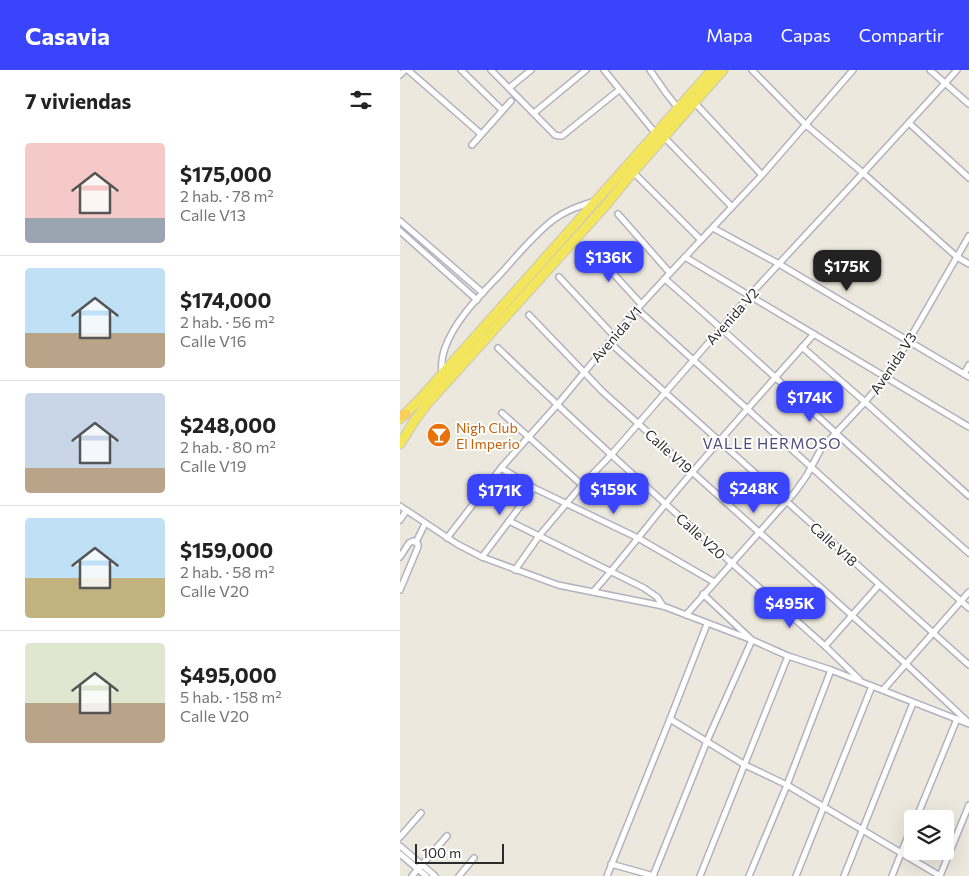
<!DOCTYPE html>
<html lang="es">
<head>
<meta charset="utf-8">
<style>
  :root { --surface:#fff; --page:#f2f2f2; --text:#222; --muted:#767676; --line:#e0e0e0; --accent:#3a44fd }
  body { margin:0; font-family:Commissioner,sans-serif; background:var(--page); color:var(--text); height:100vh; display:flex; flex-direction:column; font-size:19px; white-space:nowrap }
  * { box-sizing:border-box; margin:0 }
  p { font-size:16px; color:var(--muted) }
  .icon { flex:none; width:28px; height:28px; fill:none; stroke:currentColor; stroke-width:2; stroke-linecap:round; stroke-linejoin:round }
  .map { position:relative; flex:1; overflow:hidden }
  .drawer { display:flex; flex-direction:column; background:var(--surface); width:400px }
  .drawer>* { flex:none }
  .controls { position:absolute; left:504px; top:740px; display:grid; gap:10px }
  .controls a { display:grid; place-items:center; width:50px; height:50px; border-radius:5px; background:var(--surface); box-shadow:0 5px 20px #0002; font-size:25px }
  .scale { position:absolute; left:15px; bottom:12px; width:89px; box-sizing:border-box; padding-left:5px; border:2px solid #2b2b2b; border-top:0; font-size:14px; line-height:18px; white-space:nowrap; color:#2b2b2b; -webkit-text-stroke:4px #fff; paint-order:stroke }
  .price { position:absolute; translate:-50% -42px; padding:0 11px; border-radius:10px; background:var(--accent); color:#fff; font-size:16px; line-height:32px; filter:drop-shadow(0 1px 2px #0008) }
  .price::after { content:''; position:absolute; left:50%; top:30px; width:15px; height:11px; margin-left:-8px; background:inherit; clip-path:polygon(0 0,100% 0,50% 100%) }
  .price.active { background:#222; color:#fff }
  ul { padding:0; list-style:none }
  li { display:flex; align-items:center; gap:15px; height:125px; padding:0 25px }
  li+li { border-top:1px solid var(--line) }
  li span { display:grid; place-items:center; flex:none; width:140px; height:100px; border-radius:5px; color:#555 }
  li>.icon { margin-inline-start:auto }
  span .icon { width:60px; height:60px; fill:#fffc; stroke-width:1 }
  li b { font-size:21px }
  h2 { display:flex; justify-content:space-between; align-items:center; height:60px; padding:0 25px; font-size:21px }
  header { display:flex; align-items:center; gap:30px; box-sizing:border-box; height:70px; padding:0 25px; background:var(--accent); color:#fff }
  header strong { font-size:24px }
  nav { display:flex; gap:28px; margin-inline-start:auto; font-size:18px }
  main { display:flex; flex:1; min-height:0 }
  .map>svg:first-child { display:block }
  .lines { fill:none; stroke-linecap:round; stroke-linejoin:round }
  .minor-casing { stroke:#b1b1bf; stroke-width:8 }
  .primary-casing { stroke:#c8c8c8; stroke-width:11 }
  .trunk-casing { stroke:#c8c8c8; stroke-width:11 }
  .minor { stroke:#fff; stroke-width:5 }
  .primary { stroke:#f3e55c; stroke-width:9 }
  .trunk { stroke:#f9ce59; stroke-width:9 }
  .labels { text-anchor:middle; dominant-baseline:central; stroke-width:4; stroke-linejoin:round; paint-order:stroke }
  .street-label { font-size:14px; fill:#2b2b2b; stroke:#fff }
  .food-label { font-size:14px; fill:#c56008; stroke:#fff; text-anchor:start }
  .neighbourhood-label { font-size:15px; letter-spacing:1px; fill:#4a4c7d; stroke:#fff }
</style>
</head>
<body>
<header>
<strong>Casavia</strong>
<nav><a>Mapa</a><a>Capas</a><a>Compartir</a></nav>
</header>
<main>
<section class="drawer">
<h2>7 viviendas<svg class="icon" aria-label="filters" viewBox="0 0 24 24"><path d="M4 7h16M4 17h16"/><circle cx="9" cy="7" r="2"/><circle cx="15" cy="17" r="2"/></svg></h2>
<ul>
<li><span style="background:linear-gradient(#f6c9c9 75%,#9aa5b1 0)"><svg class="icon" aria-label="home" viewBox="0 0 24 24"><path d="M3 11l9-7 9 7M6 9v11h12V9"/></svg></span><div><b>$175,000</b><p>2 hab. · 78 m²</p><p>Calle V13</p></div></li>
<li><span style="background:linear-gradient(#bfe0f5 65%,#b9a48a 0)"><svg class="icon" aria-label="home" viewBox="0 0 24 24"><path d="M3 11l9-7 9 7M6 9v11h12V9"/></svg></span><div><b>$174,000</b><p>2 hab. · 56 m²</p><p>Calle V16</p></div></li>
<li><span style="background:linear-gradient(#c9d6e8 75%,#b9a48a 0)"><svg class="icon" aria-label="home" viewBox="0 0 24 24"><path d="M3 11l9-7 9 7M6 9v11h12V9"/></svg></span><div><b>$248,000</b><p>2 hab. · 80 m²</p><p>Calle V19</p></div></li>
<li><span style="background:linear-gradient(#bfe0f5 60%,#c2b280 0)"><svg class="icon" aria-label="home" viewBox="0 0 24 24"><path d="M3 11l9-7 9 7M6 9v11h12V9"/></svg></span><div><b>$159,000</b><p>2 hab. · 58 m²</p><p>Calle V20</p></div></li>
<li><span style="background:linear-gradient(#dfe7d0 60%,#b9a48a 0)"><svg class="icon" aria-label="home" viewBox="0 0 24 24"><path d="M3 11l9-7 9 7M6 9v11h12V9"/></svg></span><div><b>$495,000</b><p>5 hab. · 158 m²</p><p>Calle V20</p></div></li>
</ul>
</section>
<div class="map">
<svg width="569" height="806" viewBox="0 0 569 806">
  <rect width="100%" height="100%" fill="#ede8dd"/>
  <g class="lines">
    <g class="minor-casing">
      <g id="minor">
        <polyline points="8,0 81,64"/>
        <polyline points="61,0 102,40"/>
        <polyline points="91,0 155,65 159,66 162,66 219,20"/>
        <polyline points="204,0 256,64"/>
        <polyline points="250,0 266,23 278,38"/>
        <polyline points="352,0 406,55 463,103 557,187 569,194"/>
        <polyline points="530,0 569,34"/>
        <polyline points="0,5 5,0"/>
        <polyline points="109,18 131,0"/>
        <polyline points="294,32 362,105"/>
        <polyline points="134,43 186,0"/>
        <polyline points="509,53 569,108"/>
        <polyline points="264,67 332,137"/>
        <polyline points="72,75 111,31"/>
        <polyline points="233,102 301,170"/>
        <polyline points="218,144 270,203"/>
        <polyline points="0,151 83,223"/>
        <polyline points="313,158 379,194 569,307"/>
        <polyline points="0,161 77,230"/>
        <polyline points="191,179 241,234"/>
        <polyline points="285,187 569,357"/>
        <polyline points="159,207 214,266"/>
        <path d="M265,209c103,89 201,184 304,274"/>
        <polyline points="237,239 485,464 569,538"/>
        <polyline points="129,245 203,322 506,594 567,651"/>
        <polyline points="209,272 569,595"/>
        <polyline points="402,277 465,332 569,426"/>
        <path d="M98,278c106,103 217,200 327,298l34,33"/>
        <path d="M42,304c-1,-9 0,-18 3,-26 11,-31 38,-55 60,-79 15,-17 30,-35 48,-49 13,-10 27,-14 42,-19"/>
        <polyline points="564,304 569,295"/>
        <polyline points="102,343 182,415"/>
        <polyline points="101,398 134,418 238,468 314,512"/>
        <polyline points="0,436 57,474 82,487 158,515 263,536 352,570 388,586 431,600 569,654"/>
        <polyline points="0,450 6,441"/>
        <polyline points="109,451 244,518 257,527 263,536"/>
        <polyline points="47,468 101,398 157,335 237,239 270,203 362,105 453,0"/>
        <polyline points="16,472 25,454"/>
        <polyline points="0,487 9,473 13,471 18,474 18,477 0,520"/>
        <polyline points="82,487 134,418"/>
        <polyline points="115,500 139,466 182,415 211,385 350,225 463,103 557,0"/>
        <path d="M193,522c28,-31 53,-65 80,-97 46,-55 94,-108 141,-161"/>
        <polyline points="286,545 395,422 407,405 421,379 465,332 486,307 509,270 569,166"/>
        <polyline points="307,554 270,649 345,695 387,715 540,806 569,735"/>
        <polyline points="425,576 479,515"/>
        <polyline points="483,620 569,522"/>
        <polyline points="516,749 557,649"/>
        <polyline points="0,767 21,743"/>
        <polyline points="0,776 35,806"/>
        <polyline points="0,784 26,806"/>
        <polyline points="211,794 254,806"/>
        <polyline points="12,806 47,766"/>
        <polyline points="59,806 74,788"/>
        <polyline points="207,806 270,649"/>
        <polyline points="253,806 307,671 352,570 303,524"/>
        <polyline points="300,806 388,586"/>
        <polyline points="349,806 387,715 431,600"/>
        <polyline points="396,806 472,616"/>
        <polyline points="444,806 513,633"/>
        <polyline points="492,806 512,756"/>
      </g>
    </g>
    <g class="primary-casing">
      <g id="primary">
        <polyline points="0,349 20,329 312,0"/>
        <polyline points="0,374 13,353 27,334 206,135 233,102 323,0"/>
      </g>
    </g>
    <g class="trunk-casing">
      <polyline id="trunk" points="0,346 6,344"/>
    </g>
    <use href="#minor" class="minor"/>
    <use href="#primary" class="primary"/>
    <use href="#trunk" class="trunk"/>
  </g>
  <defs>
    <g id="bar-disc" transform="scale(1.25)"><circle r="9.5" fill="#e8710a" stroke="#fff"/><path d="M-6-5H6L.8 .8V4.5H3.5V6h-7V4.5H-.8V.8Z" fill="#fff"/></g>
  </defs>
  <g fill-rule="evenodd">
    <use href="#bar-disc" x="39" y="365"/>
  </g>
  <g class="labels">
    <g class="street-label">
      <text transform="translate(332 246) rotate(-48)">Avenida V2</text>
      <text transform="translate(216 264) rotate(-49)">Avenida V1</text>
      <text transform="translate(493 293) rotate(-56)">Avenida V3</text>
      <text transform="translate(269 381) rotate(42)">Calle V19</text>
      <text transform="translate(301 466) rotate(42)">Calle V20</text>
      <text transform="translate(434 474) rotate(42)">Calle V18</text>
    </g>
    <g class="food-label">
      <text x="56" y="357">Nigh Club<tspan x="56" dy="16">El Imperio</tspan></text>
    </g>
    <g class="neighbourhood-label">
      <text x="372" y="373">VALLE HERMOSO</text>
    </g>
  </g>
</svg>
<div class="controls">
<a><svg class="icon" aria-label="layers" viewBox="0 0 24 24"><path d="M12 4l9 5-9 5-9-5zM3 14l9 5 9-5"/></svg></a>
</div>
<div class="scale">100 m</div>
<b class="price" style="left:209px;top:213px">$136K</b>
<b class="price active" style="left:447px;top:222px">$175K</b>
<b class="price" style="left:410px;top:353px">$174K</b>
<b class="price" style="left:354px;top:444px">$248K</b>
<b class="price" style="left:214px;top:445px">$159K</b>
<b class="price" style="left:100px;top:446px">$171K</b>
<b class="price" style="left:390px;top:559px">$495K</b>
</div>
</main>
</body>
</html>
